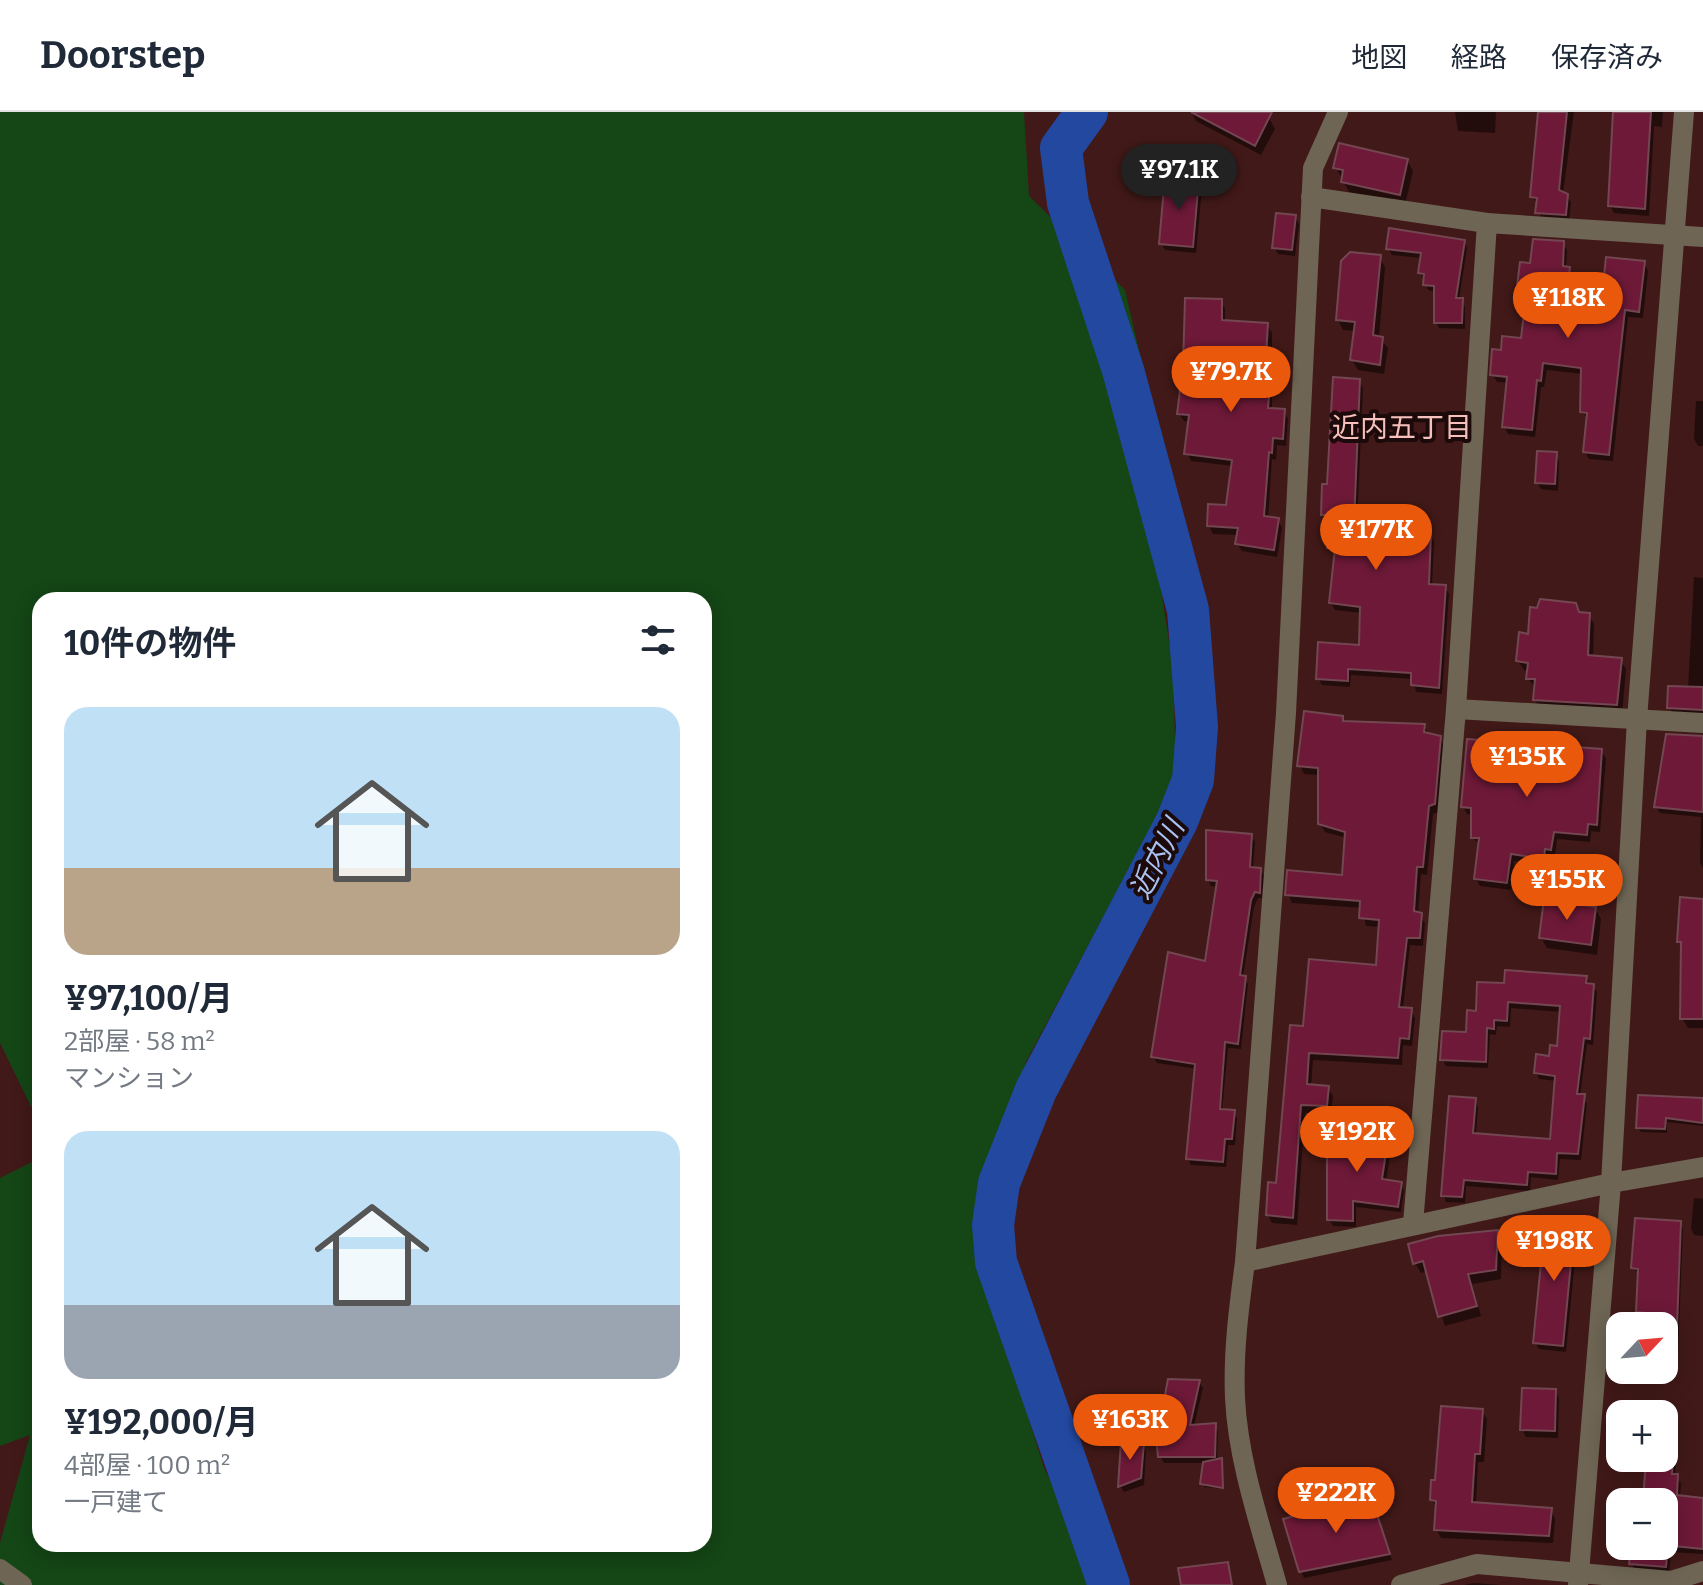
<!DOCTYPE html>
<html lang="ja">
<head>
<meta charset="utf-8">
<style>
  :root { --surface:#fff; --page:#f2f2f3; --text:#1f2937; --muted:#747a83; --line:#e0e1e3; --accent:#ea580c }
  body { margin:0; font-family:Bitter,"Noto Sans JP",serif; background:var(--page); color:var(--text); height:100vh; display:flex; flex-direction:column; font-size:30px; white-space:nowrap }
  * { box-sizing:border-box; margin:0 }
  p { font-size:26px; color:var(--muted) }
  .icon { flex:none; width:44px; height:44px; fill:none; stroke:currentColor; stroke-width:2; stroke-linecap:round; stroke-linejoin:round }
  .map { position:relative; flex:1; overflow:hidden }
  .panel { position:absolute; left:32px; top:480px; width:680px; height:960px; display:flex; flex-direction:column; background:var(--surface); border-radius:24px; box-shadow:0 4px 20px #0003 }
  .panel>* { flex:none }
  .needle { width:52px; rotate:64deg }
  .buttons { position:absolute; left:1606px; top:1200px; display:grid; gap:16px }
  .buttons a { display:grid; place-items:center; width:72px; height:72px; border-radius:16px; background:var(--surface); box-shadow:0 4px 20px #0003; font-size:40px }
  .price { position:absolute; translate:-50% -68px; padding:0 18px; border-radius:28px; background:var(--accent); color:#fff; font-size:26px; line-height:52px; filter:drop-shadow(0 2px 4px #0008) }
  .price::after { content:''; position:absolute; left:50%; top:48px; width:24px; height:18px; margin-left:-12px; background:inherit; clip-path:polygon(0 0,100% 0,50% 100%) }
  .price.on { background:#222; color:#fff }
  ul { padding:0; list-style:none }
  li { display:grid; align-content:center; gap:16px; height:424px; padding:0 32px }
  li span { display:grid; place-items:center; height:248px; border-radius:24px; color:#555 }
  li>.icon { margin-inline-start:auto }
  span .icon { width:144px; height:144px; fill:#fffc; stroke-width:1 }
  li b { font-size:34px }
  h2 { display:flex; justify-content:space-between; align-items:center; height:96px; padding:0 32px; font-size:34px }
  header { display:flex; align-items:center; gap:48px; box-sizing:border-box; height:112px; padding:0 40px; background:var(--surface); border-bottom:2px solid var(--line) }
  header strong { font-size:38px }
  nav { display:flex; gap:44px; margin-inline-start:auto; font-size:28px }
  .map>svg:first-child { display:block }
  .green { fill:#144616 }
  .shadow { fill:#0007 }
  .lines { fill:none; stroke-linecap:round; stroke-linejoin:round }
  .river { stroke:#2248a0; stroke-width:42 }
  .building { fill:#6d1937; stroke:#734651; stroke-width:2 }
  .minor { stroke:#6e6554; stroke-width:20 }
  .tertiary { stroke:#6e6554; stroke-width:20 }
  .labels { text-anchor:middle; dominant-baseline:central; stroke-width:8; stroke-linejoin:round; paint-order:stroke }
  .neighbourhood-label { font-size:28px; fill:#f5bfbb; stroke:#1c0a0a }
  .water-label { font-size:28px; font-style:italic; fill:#a9c2f1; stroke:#1c0a0a }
</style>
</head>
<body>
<header>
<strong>Doorstep</strong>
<nav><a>地図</a><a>経路</a><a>保存済み</a></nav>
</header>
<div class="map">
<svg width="1703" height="1473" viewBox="0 0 1703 1473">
  <rect width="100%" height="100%" fill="#411918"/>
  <polygon class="green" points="0,0 1024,0 1029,84 1125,178 1161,333 1155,438 1173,555 1176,668 1026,950 981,1154 1044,1356 1104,1473 0,1473 0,1431 30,1323 0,1334 0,1066 40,1046 40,1432 704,1432 704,488 40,488 40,1013 0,931"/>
  <g class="shadow">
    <polygon points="1191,0 1257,0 1269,6 1275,17 1261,43 1196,9"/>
    <polygon points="1455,0 1496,0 1495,21 1458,19"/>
    <polygon points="1539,0 1574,0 1563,81 1571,90 1569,109 1541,107 1538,92 1532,85"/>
    <polygon points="1615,0 1663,0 1662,15 1654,14 1649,104 1614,101 1610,94"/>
    <polygon points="1407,48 1413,59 1405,93 1349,80 1336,56"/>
    <polygon points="1198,69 1202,76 1196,141 1165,138 1161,131"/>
    <polygon points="1295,105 1299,112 1295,144 1278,142 1274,135"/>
    <polygon points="1464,129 1467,136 1459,188 1465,195 1465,217 1439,216 1436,210 1436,180 1428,178 1420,160 1422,146 1392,143 1388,136"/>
    <polygon points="1562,131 1567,138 1566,157 1573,164 1569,198 1602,202 1644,151 1648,159 1643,206 1628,205 1613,349 1589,347 1585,340 1588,307 1582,300 1583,262 1547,258 1544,275 1541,275 1535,325 1508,322 1504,314 1509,271 1497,270 1492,262 1503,240 1523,228 1528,182 1519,174 1532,153"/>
    <polygon points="1379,145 1385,155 1379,226 1388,236 1384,262 1358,258 1352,248 1356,219 1343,218 1338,208"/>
    <polygon points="1221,189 1225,197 1225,210 1267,213 1272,221 1272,298 1284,299 1288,307 1286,334 1277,333 1276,348 1272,347 1268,406 1278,408 1282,416 1277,445 1242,439 1237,432 1239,423 1213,422 1209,414 1228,395 1233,354 1191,349 1187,341 1191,310 1184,309 1179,302"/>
    <polygon points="1359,269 1363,276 1357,414 1366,414 1370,420 1430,423 1434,430 1432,474 1445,475 1449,482 1442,582 1416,580 1413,567 1351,563 1350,575 1322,573 1318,566 1361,535 1362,501 1335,498 1331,491 1336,442 1329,436 1329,409 1323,402"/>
    <polygon points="1696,289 1703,289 1703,334 1698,334 1694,327"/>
    <polygon points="1555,342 1559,349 1558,379 1541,377 1537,371"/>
    <polygon points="1694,465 1703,466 1703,605 1674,603 1669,595 1688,577"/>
    <polygon points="1580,502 1589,503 1594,512 1593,545 1620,548 1626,557 1622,602 1540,597 1535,588 1536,576 1528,567 1529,559 1524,558 1518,549 1529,525"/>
    <polygon points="1342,606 1345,611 1424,614 1429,623 1439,626 1444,634 1439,700 1433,702 1427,763 1421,762 1418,802 1425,811 1423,834 1410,833 1403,897 1410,898 1415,906 1412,934 1403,933 1402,953 1313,948 1311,975 1328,976 1333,984 1331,1002 1305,1001 1297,1113 1272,1111 1268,1103 1278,1073 1305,916 1378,855 1381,815 1366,814 1362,796 1292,791 1288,782 1344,765 1347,726 1325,720 1320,712 1320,663 1304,662 1300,653"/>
    <polygon points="1703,624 1703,756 1700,751 1701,705 1660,701 1656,695"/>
    <polygon points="1601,639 1606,646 1600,720 1591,719 1590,730 1557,727 1555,744 1549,743 1548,754 1514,749 1511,778 1480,774 1476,767 1480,733 1473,726 1473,703 1467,702 1463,695"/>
    <polygon points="1251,724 1255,730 1253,757 1260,758 1264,764 1262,786 1258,786 1254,795 1243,865 1248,872 1241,937 1228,936 1222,999 1233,1000 1237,1006 1235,1033 1228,1033 1226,1055 1191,1053 1188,1047 1197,957 1157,951 1153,944 1207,852 1218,775 1211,774 1208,768"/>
    <polygon points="1703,790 1703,916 1688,916 1682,906 1683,837 1679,830"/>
    <polygon points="1595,796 1601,807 1597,843 1547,836 1541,826"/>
    <polygon points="1586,865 1597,880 1593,933 1587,932 1580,984 1587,991 1581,1048 1560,1047 1558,1068 1531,1065 1530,1079 1466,1074 1465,1091 1446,1090 1443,1083 1475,988 1478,995 1476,1023 1552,1029 1557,969 1539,967 1536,961 1559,936 1561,900 1511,896 1510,915 1497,914 1496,923 1490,922 1488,956 1446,954 1442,947 1468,922 1478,901 1506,873"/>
    <polygon points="1695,985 1703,986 1703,1014 1667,1010 1667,1021 1641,1020 1638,1015"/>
    <polygon points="1387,1029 1391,1036 1386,1070 1400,1072 1404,1078 1401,1100 1356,1095 1356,1115 1333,1114 1329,1107"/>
    <polygon points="1694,1086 1703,1087 1703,1124 1694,1123 1691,1116"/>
    <polygon points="1574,1111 1578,1117 1566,1240 1539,1237 1535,1230"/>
    <polygon points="1679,1111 1683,1117 1678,1241 1664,1240 1664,1214 1648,1214 1648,1207 1642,1207 1638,1200 1640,1163 1633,1156"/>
    <polygon points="1497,1120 1502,1129 1501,1167 1472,1172 1481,1204 1445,1214 1427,1159 1421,1161 1415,1151"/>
    <polygon points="1199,1270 1203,1276 1194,1314 1215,1314 1218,1320 1217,1349 1222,1351 1223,1377 1204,1375 1205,1351 1164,1351 1160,1344"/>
    <polygon points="1555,1279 1559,1286 1558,1326 1526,1325 1522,1318"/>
    <polygon points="1482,1299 1487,1307 1484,1350 1478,1350 1476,1392 1551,1398 1555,1407 1553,1431 1441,1426 1436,1417 1437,1397 1432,1388"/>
    <polygon points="1664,1314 1675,1315 1678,1321 1675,1364 1681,1371 1680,1386 1703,1388 1703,1442 1671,1440 1669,1461 1635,1458 1632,1452 1633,1434 1664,1434 1664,1390 1636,1390 1636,1386 1645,1386 1648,1346 1664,1346"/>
    <polygon points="1122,1331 1143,1333 1146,1340 1144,1373 1124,1380 1120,1374"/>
    <polygon points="1370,1386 1392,1448 1304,1466 1301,1459"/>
    <polygon points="1474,1471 1501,1473 1464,1473"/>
  </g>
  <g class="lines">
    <polyline class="river" points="1087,0 1061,36 1068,91 1123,258 1188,498 1197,615 1193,668 1177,709 1036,978 999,1071 993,1113 996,1150 1109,1473"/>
  </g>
  <g class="building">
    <polygon points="1191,0 1272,0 1255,34"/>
    <polygon points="1538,0 1567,0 1559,78 1568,82 1566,103 1535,101 1537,86 1530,85"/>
    <polygon points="1613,0 1651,0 1645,97 1608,94"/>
    <polygon points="1339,31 1408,47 1400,83 1341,70 1343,58 1333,56"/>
    <polygon points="1165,64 1199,67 1193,135 1159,132"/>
    <polygon points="1276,101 1296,103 1292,138 1272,136"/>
    <polygon points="1389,116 1465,128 1456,186 1463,186 1462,211 1434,211 1434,174 1423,173 1424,162 1418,161 1421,141 1386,137"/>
    <polygon points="1533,127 1564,129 1563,154 1570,155 1565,196 1600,200 1606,145 1645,149 1639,200 1625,198 1609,343 1583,340 1587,301 1580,300 1581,256 1543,251 1541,269 1537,268 1532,318 1502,315 1507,265 1490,263 1492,237 1501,238 1502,224 1521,226 1527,175 1517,174 1520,150 1530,151"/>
    <polygon points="1350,140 1381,143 1373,223 1383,225 1380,253 1350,248 1355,210 1336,208 1341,149"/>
    <polygon points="1185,186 1222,187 1222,208 1268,211 1265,262 1271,262 1268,296 1285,297 1283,327 1273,326 1272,341 1269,340 1264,404 1279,406 1274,438 1235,432 1238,416 1207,414 1208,392 1226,393 1232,348 1184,342 1189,303 1177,302 1183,255"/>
    <polygon points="1333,265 1360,267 1354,412 1368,412 1367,418 1431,421 1429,472 1446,473 1439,576 1411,573 1411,561 1348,557 1348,569 1316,567 1318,530 1359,533 1360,495 1329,491 1335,436 1327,436 1328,403 1321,403 1322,372 1327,372"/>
    <polygon points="1537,339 1557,340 1555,372 1535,371"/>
    <polygon points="1540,487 1576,491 1579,500 1590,501 1588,543 1622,546 1617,593 1533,588 1535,567 1526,567 1528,551 1516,549 1519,520 1528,522 1530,495 1537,496"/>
    <polygon points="1668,574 1703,575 1703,598 1667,596"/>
    <polygon points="1304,599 1343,604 1343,609 1425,612 1424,620 1441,624 1435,692 1429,694 1423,755 1417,755 1414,799 1422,801 1420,826 1407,826 1399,895 1412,896 1409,927 1400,926 1398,946 1309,941 1307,972 1329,974 1327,994 1301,993 1293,1106 1266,1103 1268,1070 1276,1071 1290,913 1303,914 1309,847 1376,853 1379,808 1359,806 1360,789 1285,783 1287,758 1342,763 1345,720 1318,712 1318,656 1297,654"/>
    <polygon points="1666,622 1703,624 1703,700 1654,695"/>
    <polygon points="1467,627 1602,637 1597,713 1588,712 1587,723 1554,720 1551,738 1545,737 1544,747 1511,742 1507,771 1474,767 1479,726 1471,726 1471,696 1461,695"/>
    <polygon points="1206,718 1252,722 1250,755 1261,756 1260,781 1255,780 1251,788 1240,863 1246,864 1238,932 1225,930 1220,997 1235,998 1232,1027 1225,1027 1223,1050 1186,1047 1195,952 1151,945 1168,840 1205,849 1217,769 1206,768"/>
    <polygon points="1680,785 1703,787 1703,907 1680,907 1681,830 1677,830"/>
    <polygon points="1544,787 1596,795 1591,833 1539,826"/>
    <polygon points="1505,858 1587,864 1586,871 1594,872 1590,927 1584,926 1577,982 1585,982 1578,1042 1557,1041 1556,1062 1528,1060 1527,1073 1464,1068 1462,1085 1441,1084 1449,984 1476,986 1473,1021 1550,1027 1555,964 1534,961 1536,942 1549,944 1550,933 1557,934 1560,894 1508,890 1507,909 1494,908 1494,917 1487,916 1486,950 1440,948 1442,919 1466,920 1467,898 1476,899 1477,870 1504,871"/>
    <polygon points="1638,983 1703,986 1703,1011 1666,1006 1665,1017 1636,1016"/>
    <polygon points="1327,1018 1388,1027 1382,1067 1402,1070 1398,1095 1353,1089 1353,1109 1327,1108"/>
    <polygon points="1635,1106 1681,1109 1677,1214 1646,1214 1646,1201 1636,1200 1638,1157 1631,1156"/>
    <polygon points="1564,1108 1575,1109 1563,1234 1533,1231 1545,1111"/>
    <polygon points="1498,1118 1496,1158 1468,1162 1477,1194 1438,1205 1423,1149 1413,1152 1408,1132 1438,1124"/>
    <polygon points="1168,1267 1200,1268 1190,1313 1216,1311 1215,1345 1158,1345 1155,1314 1159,1314"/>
    <polygon points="1522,1276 1556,1277 1555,1319 1520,1318"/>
    <polygon points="1441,1294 1483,1297 1480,1342 1475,1342 1472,1390 1552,1396 1549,1424 1434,1418 1436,1389 1430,1388 1431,1368 1435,1368"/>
    <polygon points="1121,1329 1144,1331 1141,1366 1118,1375"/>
    <polygon points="1222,1346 1223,1376 1200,1372 1203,1350"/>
    <polygon points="1646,1346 1673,1346 1672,1362 1678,1362 1677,1383 1703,1386 1703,1437 1664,1433 1664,1390 1643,1390"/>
    <polygon points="1371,1384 1390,1442 1299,1460 1283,1407"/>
    <polygon points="1631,1434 1668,1434 1666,1455 1629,1452"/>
    <polygon points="1228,1450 1232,1473 1181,1473 1178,1456"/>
  </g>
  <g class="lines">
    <g class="minor">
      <polyline points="1311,85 1487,111"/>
      <polyline points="1456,597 1703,611"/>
      <polyline points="1413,1112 1456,597 1487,111 1703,125"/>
      <polyline points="1245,1150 1611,1071 1703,1055"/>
      <polyline points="0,1457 22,1473"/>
      <path d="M1277,1473c-17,-61 -39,-124 -42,-187 -2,-46 4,-91 10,-136l41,-549 27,-545 25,-56"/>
      <polyline points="1401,1473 1477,1452 1671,1469 1703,1459"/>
    </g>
    <polyline class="tertiary" points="1578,1473 1611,1071 1637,607 1684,0"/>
  </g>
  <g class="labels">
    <g class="neighbourhood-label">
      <text x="1402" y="315">近内五丁目</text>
    </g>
    <g class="water-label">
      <text transform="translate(1157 747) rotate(-63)">近内川</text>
    </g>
  </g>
</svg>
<div class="buttons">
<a><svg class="needle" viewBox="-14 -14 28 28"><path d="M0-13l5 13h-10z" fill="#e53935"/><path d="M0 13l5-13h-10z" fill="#747a83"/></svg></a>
<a>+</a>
<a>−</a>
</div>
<b class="price on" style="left:1179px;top:100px">¥97.1K</b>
<b class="price" style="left:1568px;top:228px">¥118K</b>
<b class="price" style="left:1231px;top:302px">¥79.7K</b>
<b class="price" style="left:1376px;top:460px">¥177K</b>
<b class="price" style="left:1527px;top:687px">¥135K</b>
<b class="price" style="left:1567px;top:810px">¥155K</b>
<b class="price" style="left:1357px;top:1062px">¥192K</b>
<b class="price" style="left:1554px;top:1171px">¥198K</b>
<b class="price" style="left:1130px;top:1350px">¥163K</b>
<b class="price" style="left:1336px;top:1423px">¥222K</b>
<section class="panel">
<h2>10件の物件<svg class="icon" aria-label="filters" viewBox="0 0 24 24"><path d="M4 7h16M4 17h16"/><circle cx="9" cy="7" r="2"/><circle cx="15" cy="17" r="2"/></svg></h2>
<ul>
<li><span style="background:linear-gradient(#bfe0f5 65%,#b9a48a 0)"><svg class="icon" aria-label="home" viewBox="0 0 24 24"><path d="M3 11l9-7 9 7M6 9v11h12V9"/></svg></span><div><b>¥97,100/月</b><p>2部屋 · 58 m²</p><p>マンション</p></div></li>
<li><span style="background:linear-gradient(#bfe0f5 70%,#9aa5b1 0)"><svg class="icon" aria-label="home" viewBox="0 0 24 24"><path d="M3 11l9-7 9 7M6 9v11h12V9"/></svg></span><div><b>¥192,000/月</b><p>4部屋 · 100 m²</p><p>一戸建て</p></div></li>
</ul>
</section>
</div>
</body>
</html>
